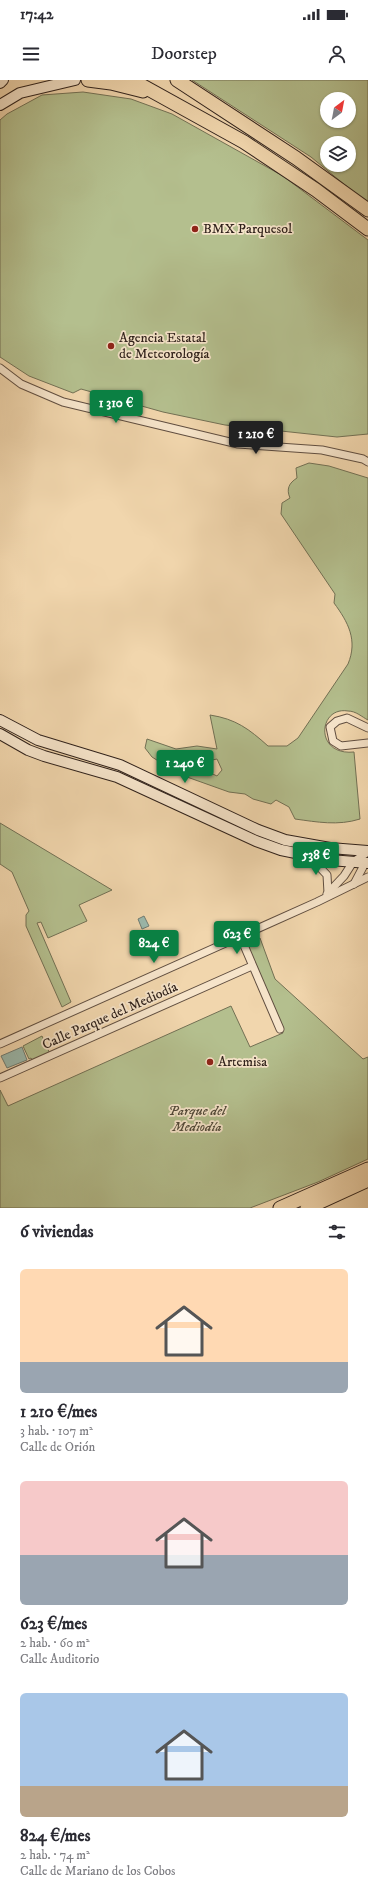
<!DOCTYPE html>
<html lang="es">
<head>
<meta charset="utf-8">
<style>
  :root { --surface:#fff; --page:#f7f7f7; --text:#2b2b33; --muted:#7c7c81; --accent:#0b8043 }
  body { margin:0; font-family:"IM FELL DW Pica",serif; background:var(--page); color:var(--text); height:100vh; display:flex; flex-direction:column; font-size:15px; white-space:nowrap }
  * { box-sizing:border-box; margin:0 }
  p { font-size:13px; color:var(--muted) }
  .icon { flex:none; width:22px; height:22px; fill:none; stroke:currentColor; stroke-width:2; stroke-linecap:round; stroke-linejoin:round }
  .map { position:relative; height:1128px; overflow:hidden }
  .side { display:flex; flex-direction:column; background:var(--surface); flex:1 }
  .side>* { flex:none }
  .needle { width:26px; rotate:32deg }
  .controls { position:absolute; left:320px; top:12px; display:grid; gap:8px }
  .controls a { display:grid; place-items:center; width:36px; height:36px; border-radius:50%; background:var(--surface); box-shadow:0 1px 3px #0004; font-size:20px }
  .price { position:absolute; translate:-50% -34px; padding:0 9px; border-radius:4px; background:var(--accent); color:#fff; font-size:13px; line-height:26px; filter:drop-shadow(0 1px 2px #0008) }
  .price::after { content:''; position:absolute; left:50%; top:24px; width:12px; height:9px; margin-left:-6px; background:inherit; clip-path:polygon(0 0,100% 0,50% 100%) }
  .price.current { background:#222; color:#fff }
  ul { padding:0; list-style:none }
  li { display:grid; align-content:center; gap:8px; height:212px; padding:0 20px }
  li span { display:grid; place-items:center; height:124px; border-radius:6px; color:#555 }
  li>.icon { margin-inline-start:auto }
  span .icon { width:72px; height:72px; fill:#fffc; stroke-width:1 }
  li b { font-size:17px }
  h2 { display:flex; justify-content:space-between; align-items:center; height:48px; padding:0 20px; font-size:17px }
  .status { display:flex; justify-content:space-between; align-items:center; height:28px; padding:0 20px; background:var(--surface); direction:ltr }
  .status svg { height:11px; fill:currentColor }
  header { display:flex; justify-content:space-between; align-items:center; height:52px; padding:0 20px; background:var(--surface); font-size:18px; font-weight:600 }
  .map>svg:first-child { display:block }
  .green { fill:#b4bf8e; stroke:#727054; fill-rule:evenodd }
  .water { fill:#9bb9ad; stroke:#707c73 }
  .lines { fill:none; stroke-linecap:round; stroke-linejoin:round }
  .street-casing { stroke:#604e40; stroke-width:9 }
  .secondary-casing { stroke:#2f211b; stroke-width:12 }
  .highway-casing { stroke:#2f211b; stroke-width:15 }
  .street { stroke:#f6e4ca; stroke-width:7 }
  .secondary { stroke:#f6e4ca; stroke-width:10 }
  .highway { stroke:#f1d6ad; stroke-width:13 }
  .poi-dot { fill:#8f2418; stroke:#f6e4ca; stroke-width:1.5 }
  .labels { text-anchor:middle; dominant-baseline:central; stroke-width:3.5; stroke-linejoin:round; paint-order:stroke }
  .poi-label { font-size:14px; fill:#2f211b; stroke:#f6e4ca; text-anchor:start }
  .street-label { font-size:14px; fill:#2f211b; stroke:#f6e4ca }
  .park-label { font-size:14px; font-style:italic; fill:#504838; stroke:#f6e4ca }
</style>
</head>
<body>
<div class="status"><b>17:42</b><svg viewBox="0 0 49 12"><path d="M0 12V9h3v3zM5 12V6h3v6zM10 12V3h3v9zM15 12V0h3v12zM26 1h20v11H26zM47 4h2v5h-2z"/></svg></div>
<header><svg class="icon" aria-label="menu" viewBox="0 0 24 24"><path d="M4 6h16M4 12h16M4 18h16"/></svg>Doorstep<svg class="icon" aria-label="person" viewBox="0 0 24 24"><circle cx="12" cy="8" r="4"/><path d="M4 21q1-7 8-7t8 7"/></svg></header>
<div class="map">
<svg width="368" height="1128" viewBox="0 0 368 1128">
  <rect width="100%" height="100%" fill="#f1d6ad"/>
  <filter id="stains"><feTurbulence type="fractalNoise" baseFrequency=".005" numOctaves="4"/><feColorMatrix values="0 0 0 0 .2 0 0 0 0 .09 0 0 0 0 .02 0 0 0 .5 -.17"/></filter>
  <radialGradient id="worn" r=".72"><stop offset=".6" stop-color="#630" stop-opacity="0"/><stop offset="1" stop-color="#630" stop-opacity=".3"/></radialGradient>
  <g class="green">
    <path d="M192,0h176v124l-57,-47zM327,19h22v22h-22zM327,63h22v22h-22z"/>
    <polygon points="83,12 131,19 172,34 283,96 368,160 368,354 337,357 225,345 163,332 81,309 73,313 29,296 0,277 0,40 7,34 42,15"/>
    <path d="M309,383l20,3 39,12v242c-6,-3 -12,-9 -20,-9 -30,-5 -34,45 6,41l6,67c-22,7 -43,3 -65,0l-6,-12 -13,-7 -5,4 -18,-5 -8,-5 -16,-2 -56,-20 1,-4 21,4 7,-3 15,7 5,-6 -5,-11 -14,3 -14,-10 -13,2 -16,8 -8,-5 -7,-9 2,-9 29,10 21,-3 20,3 -7,-34c26,4 39,14 58,31h19l11,-8 50,-74c10,-24 0,-42 -14,-61l1,-9 -54,-80 1,-11 8,-5c-4,-9 -1,-15 7,-20l-1,-10z"/>
    <polygon points="0,743 112,810 79,825 87,841 48,858 41,842 37,843 71,922 62,927 26,846 26,835 29,831 12,792 0,784"/>
    <polygon points="260,858 275,899 363,979 368,977 368,1079 318,1102 250,1128 0,1128 0,1010 8,1026 231,926 250,967 283,953 244,865"/>
    <polygon points="42,956 50,974 33,981 31,978 29,979 23,966"/>
  </g>
  <g class="water">
    <polygon points="144,836 149,846 142,849 138,839"/>
    <polygon points="22,967 27,980 7,988 1,976"/>
  </g>
  <g class="lines">
    <g class="street-casing">
      <g id="street">
        <polyline points="0,288 21,304 63,322 238,364 322,370 363,379 368,382"/>
        <polyline points="368,648 347,638 337,641 330,647 333,661 341,666 368,663"/>
        <polyline points="310,777 327,795 328,813"/>
        <polyline points="354,804 363,787 361,779"/>
        <polyline points="327,814 344,796 353,782 368,772"/>
        <polyline points="240,856 280,949"/>
        <polyline points="0,964 317,822 368,797"/>
        <polyline points="0,998 252,886"/>
      </g>
    </g>
    <g class="secondary-casing">
      <g id="secondary">
        <polyline points="0,3 3,0"/>
        <polyline points="0,25 20,13 75,0"/>
        <polyline points="0,640 38,660 120,685 258,750 285,760 330,768 368,771"/>
        <polyline points="0,654 28,670 44,676 117,697 256,761 281,770 330,780 368,783"/>
      </g>
    </g>
    <g class="highway-casing">
      <g id="highway">
        <polyline points="88,0 111,3 143,11"/>
        <polyline points="132,0 244,62 316,110 368,149"/>
        <polyline points="177,0 296,78 368,130"/>
        <polyline points="280,1128 368,1089"/>
        <polyline points="307,1128 368,1100"/>
      </g>
    </g>
    <use href="#street" class="street"/>
    <use href="#secondary" class="secondary"/>
    <use href="#highway" class="highway"/>
  </g>
  <g class="poi-dot">
    <circle cx="195" cy="149" r="4"/>
    <circle cx="111" cy="266" r="4"/>
    <circle cx="210" cy="982" r="4"/>
  </g>
  <g class="labels">
    <g class="poi-label">
      <text x="203" y="149">BMX Parquesol</text>
      <text x="119" y="258">Agencia Estatal<tspan x="119" dy="16">de Meteorología</tspan></text>
      <text x="218" y="982">Artemisa</text>
    </g>
    <g class="street-label">
      <text transform="translate(110 936) rotate(-24)">Calle Parque del Mediodía</text>
    </g>
    <g class="park-label">
      <text x="197" y="1031">Parque del<tspan x="197" dy="16">Mediodía</tspan></text>
    </g>
  </g>
  <rect width="100%" height="100%" filter="url(#stains)"/>
  <rect width="100%" height="100%" fill="url(#worn)"/>
</svg>
<div class="controls">
<a><svg class="needle" viewBox="-14 -14 28 28"><path d="M0-13l5 13h-10z" fill="#e53935"/><path d="M0 13l5-13h-10z" fill="#7c7c81"/></svg></a>
<a><svg class="icon" aria-label="layers" viewBox="0 0 24 24"><path d="M12 4l9 5-9 5-9-5zM3 14l9 5 9-5"/></svg></a>
</div>
<b class="price" style="left:116px;top:344px">1 310 €</b>
<b class="price current" style="left:256px;top:375px">1 210 €</b>
<b class="price" style="left:185px;top:704px">1 240 €</b>
<b class="price" style="left:316px;top:796px">538 €</b>
<b class="price" style="left:237px;top:875px">623 €</b>
<b class="price" style="left:154px;top:884px">824 €</b>
</div>
<section class="side">
<h2>6 viviendas<svg class="icon" aria-label="filters" viewBox="0 0 24 24"><path d="M4 7h16M4 17h16"/><circle cx="9" cy="7" r="2"/><circle cx="15" cy="17" r="2"/></svg></h2>
<ul>
<li><span style="background:linear-gradient(#ffd9b3 75%,#9aa5b1 0)"><svg class="icon" aria-label="home" viewBox="0 0 24 24"><path d="M3 11l9-7 9 7M6 9v11h12V9"/></svg></span><div><b>1 210 €/mes</b><p>3 hab. · 107 m²</p><p>Calle de Orión</p></div></li>
<li><span style="background:linear-gradient(#f6c9c9 60%,#9aa5b1 0)"><svg class="icon" aria-label="home" viewBox="0 0 24 24"><path d="M3 11l9-7 9 7M6 9v11h12V9"/></svg></span><div><b>623 €/mes</b><p>2 hab. · 60 m²</p><p>Calle Auditorio</p></div></li>
<li><span style="background:linear-gradient(#a9c7e8 75%,#b9a48a 0)"><svg class="icon" aria-label="home" viewBox="0 0 24 24"><path d="M3 11l9-7 9 7M6 9v11h12V9"/></svg></span><div><b>824 €/mes</b><p>2 hab. · 74 m²</p><p>Calle de Mariano de los Cobos</p></div></li>
</ul>
</section>
</body>
</html>
